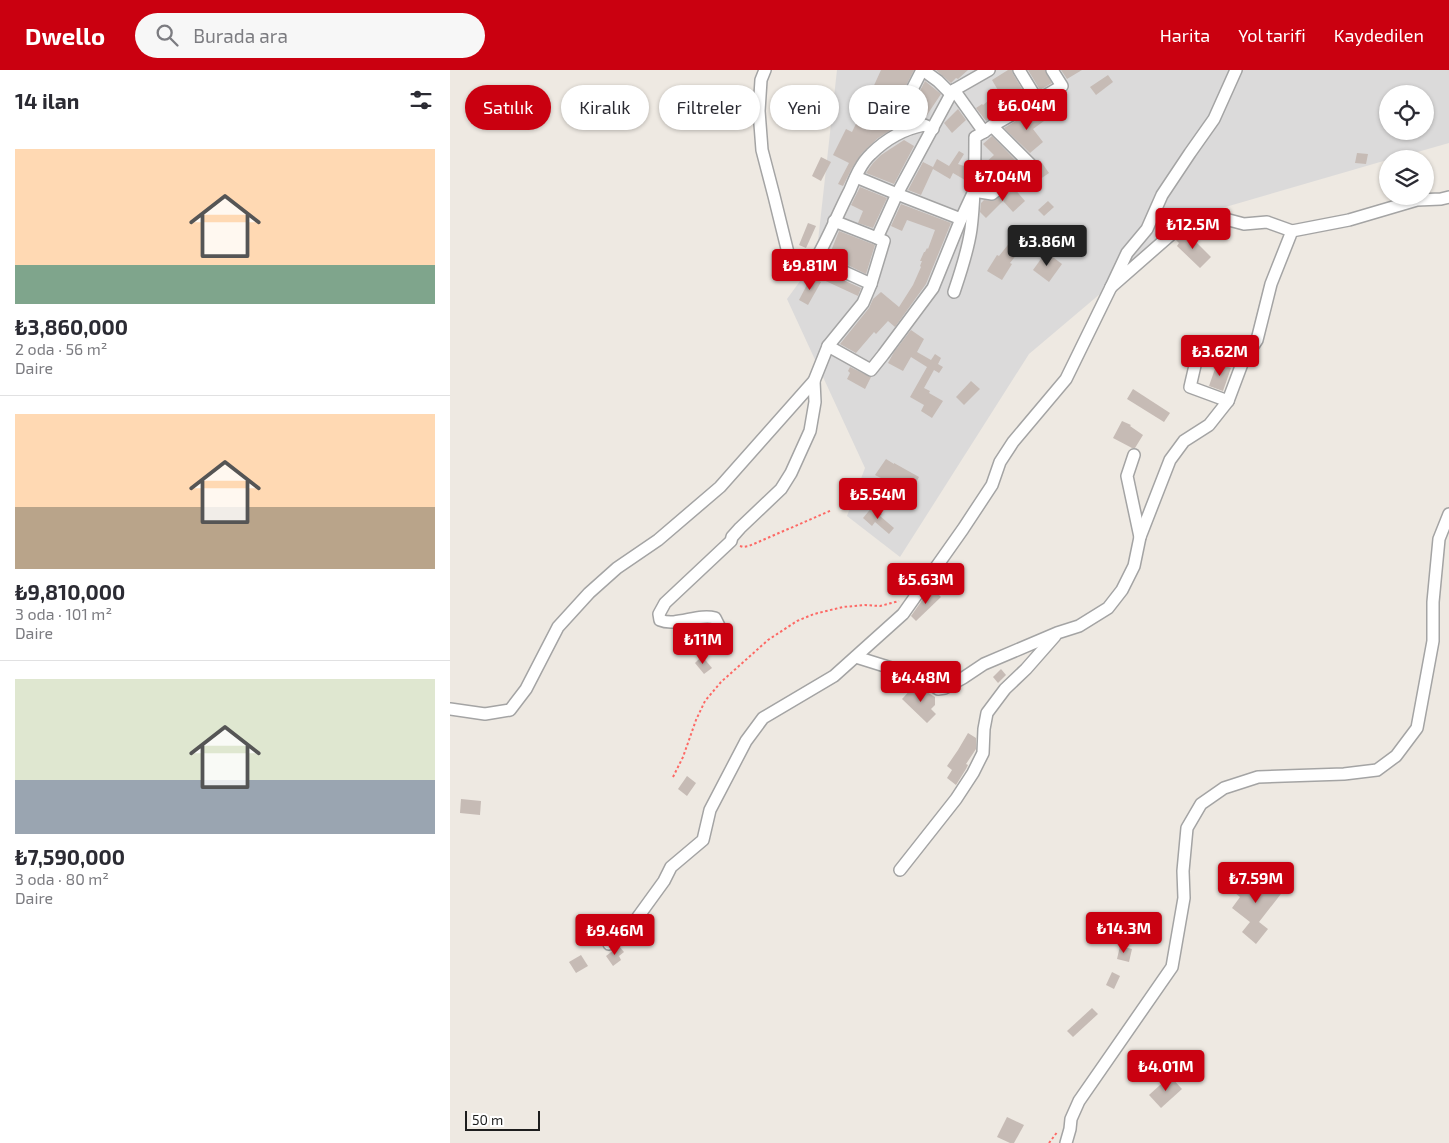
<!DOCTYPE html>
<html lang="tr">
<head>
<meta charset="utf-8">
<style>
  :root { --surface:#fff; --page:#f7f7f7; --text:#2b2b33; --muted:#7c7c81; --line:#e1e1e2; --accent:#ca0010 }
  body { margin:0; font-family:"Exo 2",sans-serif; background:var(--page); color:var(--text); height:100vh; display:flex; flex-direction:column; font-size:19px; white-space:nowrap }
  * { box-sizing:border-box; margin:0 }
  p { font-size:16px; color:var(--muted) }
  .icon { flex:none; width:28px; height:28px; fill:none; stroke:currentColor; stroke-width:2; stroke-linecap:round; stroke-linejoin:round }
  .map { position:relative; flex:1; overflow:hidden }
  .side { display:flex; flex-direction:column; background:var(--surface); width:450px }
  .side>* { flex:none }
  .guide { position:absolute; left:15px; top:15px; width:475px; height:45px; display:flex; gap:10px }
  .fabs { position:absolute; left:929px; top:15px; display:grid; gap:10px }
  .fabs a { display:grid; place-items:center; width:55px; height:55px; border-radius:50%; background:var(--surface); box-shadow:0 1px 4px #0004; font-size:25px }
  .scale { position:absolute; left:15px; bottom:12px; width:75px; box-sizing:border-box; padding-left:5px; border:2px solid #1d1d1d; border-top:0; font-size:14px; line-height:18px; white-space:nowrap; color:#1d1d1d; -webkit-text-stroke:4px #fff; paint-order:stroke }
  .price { position:absolute; translate:-50% -42px; padding:0 11px; border-radius:5px; background:var(--accent); color:#fff; font-size:16px; line-height:32px; filter:drop-shadow(0 1px 2px #0008) }
  .price::after { content:''; position:absolute; left:50%; top:30px; width:15px; height:11px; margin-left:-8px; background:inherit; clip-path:polygon(0 0,100% 0,50% 100%) }
  .price.selected { background:#222; color:#fff }
  ul { padding:0; list-style:none }
  li { display:grid; align-content:center; gap:10px; height:265px; padding:0 15px }
  li+li { border-top:1px solid var(--line) }
  li span { display:grid; place-items:center; height:155px; border-radius:0px; color:#555 }
  li>.icon { margin-inline-start:auto }
  span .icon { width:90px; height:90px; fill:#fffc; stroke-width:1 }
  li b { font-size:21px }
  h2 { display:flex; justify-content:space-between; align-items:center; height:60px; padding:0 15px; font-size:21px }
  .chip { padding:0 18px; border-radius:22px; background:var(--surface); box-shadow:0 1px 4px #0004; font-size:18px; line-height:45px }
  .chip.selected { background:var(--accent); color:#fff }
  header { display:flex; align-items:center; gap:30px; box-sizing:border-box; height:70px; padding:0 25px; background:var(--accent); color:#fff }
  header strong { font-size:24px }
  nav { display:flex; gap:28px; margin-inline-start:auto; font-size:18px }
  .search { width:350px; height:45px; background:var(--page); display:flex; align-items:center; gap:12px; box-sizing:border-box; padding:0 18px; border-radius:28px; color:var(--muted); font-size:19px }
  main { display:flex; flex:1; min-height:0 }
  .map>svg:first-child { display:block }
  .residential { fill:#dbdada; fill-rule:evenodd }
  .building { fill:#c6bbb5 }
  .lines { fill:none; stroke-linecap:round; stroke-linejoin:round }
  .minor-casing { stroke:#a4a4a4; stroke-width:14 }
  .path { stroke:#fd6965; stroke-width:2; stroke-dasharray:2.5 2.5; stroke-linecap:butt }
  .minor { stroke:#fff; stroke-width:11 }
</style>
</head>
<body>
<header>
<strong>Dwello</strong>
<div class="search"><svg class="icon" aria-label="search" viewBox="0 0 24 24"><circle cx="10" cy="10" r="6"/><path d="M15 15l6 6"/></svg>Burada ara</div>
<nav><a>Harita</a><a>Yol tarifi</a><a>Kaydedilen</a></nav>
</header>
<main>
<section class="side">
<h2>14 ilan<svg class="icon" aria-label="filters" viewBox="0 0 24 24"><path d="M4 7h16M4 17h16"/><circle cx="9" cy="7" r="2"/><circle cx="15" cy="17" r="2"/></svg></h2>
<ul>
<li><span style="background:linear-gradient(#ffd9b3 75%,#7fa58c 0)"><svg class="icon" aria-label="home" viewBox="0 0 24 24"><path d="M3 11l9-7 9 7M6 9v11h12V9"/></svg></span><div><b>₺3,860,000</b><p>2 oda · 56 m²</p><p>Daire</p></div></li>
<li><span style="background:linear-gradient(#ffd9b3 60%,#b9a48a 0)"><svg class="icon" aria-label="home" viewBox="0 0 24 24"><path d="M3 11l9-7 9 7M6 9v11h12V9"/></svg></span><div><b>₺9,810,000</b><p>3 oda · 101 m²</p><p>Daire</p></div></li>
<li><span style="background:linear-gradient(#dfe7d0 65%,#9aa5b1 0)"><svg class="icon" aria-label="home" viewBox="0 0 24 24"><path d="M3 11l9-7 9 7M6 9v11h12V9"/></svg></span><div><b>₺7,590,000</b><p>3 oda · 80 m²</p><p>Daire</p></div></li>
</ul>
</section>
<div class="map">
<svg width="999" height="1073" viewBox="0 0 999 1073">
  <rect width="100%" height="100%" fill="#eee9e2"/>
  <path class="residential" d="M387,0h612v73l-56,16h-5l-1,1 -196,57 -162,137 -129,203 -53,-41 18,-48 -78,-169 29,-40zM938,24h37v37h-37z"/>
  <g class="building">
    <polygon points="431,0 464,0 446,35 421,22"/>
    <polygon points="486,0 518,0 508,9 506,8 501,13"/>
    <polygon points="558,0 562,0 563,4 577,27 536,51 526,38 532,34 533,35 549,22 542,10"/>
    <polygon points="578,0 595,0 602,13 590,20"/>
    <polygon points="611,0 632,0 617,9"/>
    <polygon points="658,5 663,12 646,25 640,17"/>
    <polygon points="475,11 491,24 475,48 461,51 457,49 457,46"/>
    <polygon points="415,35 442,50 444,58 428,68 412,83 402,98 393,116 388,114 399,93 383,85 396,59 402,62"/>
    <polygon points="508,39 516,50 502,63 494,53"/>
    <polygon points="585,40 594,51 583,59 593,72 580,83 554,58"/>
    <polygon points="542,66 568,93 540,116 532,108 532,96 544,85 533,74"/>
    <polygon points="454,70 464,76 444,114 416,103 423,93 431,85"/>
    <polygon points="509,81 514,84 508,94 517,97 517,107 515,110 503,103 500,109 483,99 471,125 458,120 473,92 483,97 487,89 499,96"/>
    <polygon points="907,83 918,84 916,94 905,93"/>
    <polygon points="371,87 381,92 371,111 362,106"/>
    <polygon points="592,93 599,103 586,112 580,104"/>
    <polygon points="410,117 437,128 423,158 408,153 413,141 401,135"/>
    <polygon points="563,117 575,131 563,142 553,131 536,148 530,142 531,133 534,130 544,131"/>
    <polygon points="598,131 604,137 594,146 588,140"/>
    <polygon points="451,134 501,153 476,214 445,257 438,251 426,264 424,262 406,283 390,274 419,238 423,229 431,222 449,237 463,215 471,197 470,196 472,191 470,191 474,182 475,182 477,178 478,179 485,160 457,150 452,161 441,156"/>
    <polygon points="358,153 366,156 356,178 349,175"/>
    <polygon points="389,161 425,175 416,204 379,186"/>
    <polygon points="736,162 761,187 750,198 727,176 729,173 726,170"/>
    <polygon points="561,171 571,179 560,193 562,194 552,210 537,201 547,185 549,186"/>
    <polygon points="596,182 612,194 599,212 583,200"/>
    <polygon points="371,200 411,218 408,226 367,207"/>
    <polygon points="363,208 371,212 358,235 349,230 360,209"/>
    <polygon points="461,260 474,269 467,282 481,290 485,284 491,288 488,294 493,297 489,303 484,300 474,318 480,321 479,323 493,331 482,348 471,341 474,335 460,327 477,297 461,287 453,301 438,293 444,282"/>
    <polygon points="767,293 781,298 773,321 759,316"/>
    <polygon points="400,297 421,307 415,319 397,309 400,303 398,301"/>
    <polygon points="521,311 530,319 514,335 506,327"/>
    <polygon points="683,319 720,343 714,352 677,329"/>
    <polygon points="672,351 681,355 680,356 693,365 685,378 682,378 663,368"/>
    <polygon points="436,389 444,394 444,393 469,407 460,423 425,405"/>
    <polygon points="423,436 432,444 430,446 444,458 439,464 425,452 422,456 413,448"/>
    <polygon points="484,520 491,527 466,551 461,546 473,529"/>
    <polygon points="252,586 262,598 254,604 245,593"/>
    <polygon points="551,599 556,605 548,613 543,607"/>
    <polygon points="465,615 485,627 485,635 481,639 486,644 477,653 452,629"/>
    <polygon points="518,663 526,668 526,679 516,694 518,695 516,699 506,715 497,708 502,700 497,696 508,680"/>
    <polygon points="237,706 246,713 237,726 228,719"/>
    <polygon points="11,729 31,731 30,745 10,743"/>
    <polygon points="801,802 816,813 819,809 834,820 809,852 818,859 806,874 792,862 800,852 782,838 790,827 785,823"/>
    <polygon points="169,876 174,882 169,886 171,890 163,896 156,886"/>
    <polygon points="670,876 682,879 679,892 667,889"/>
    <polygon points="131,885 138,896 126,903 119,892"/>
    <polygon points="662,902 670,906 664,919 656,915"/>
    <polygon points="642,938 648,944 623,967 617,961"/>
    <polygon points="720,1006 732,1019 711,1038 699,1025"/>
    <polygon points="557,1047 574,1055 564,1073 560,1073 547,1067"/>
  </g>
  <g class="lines">
    <g class="minor-casing">
      <g id="minor">
        <path d="M315,0l-4,10 -2,31 3,39 12,46 17,69 7,7h10c17,-25 28,-55 42,-82 5,-12 11,-27 21,-36 14,-14 33,-25 53,-29l9,4"/>
        <polyline points="473,0 488,11 501,24"/>
        <polyline points="569,0 588,31"/>
        <polyline points="786,0 764,49 740,83 712,125 697,159 677,183 661,217 741,147 760,145 794,154 817,152 842,161"/>
        <path d="M504,20l30,42 -9,5c0,30 0,61 -4,92 -3,22 -10,42 -17,63"/>
        <polyline points="415,27 449,45"/>
        <polyline points="542,56 612,16 602,0"/>
        <polyline points="456,60 450,53 449,45 472,0"/>
        <polyline points="406,107 447,124 511,149 524,121 542,124 580,94 542,56 534,62"/>
        <polyline points="384,151 427,168"/>
        <polyline points="366,189 421,214"/>
        <polyline points="750,274 740,317 778,331"/>
        <polyline points="378,276 421,300 433,285 483,218 511,149"/>
        <polyline points="684,385 677,406 690,467"/>
        <path d="M251,572l18,-16 -4,-8c-17,-5 -39,9 -55,2l-1,-6 6,-11 66,-62 1,-4 8,-9 41,-39 10,-16 19,-42 5,-29 -1,-21"/>
        <polyline points="406,587 470,607 488,619 495,618 513,608 534,594 607,563 629,556 658,538 672,520 684,496 690,467 720,390 734,371 759,355 778,331 793,291 807,270 821,214 842,161 899,150 967,130 991,129 999,127"/>
        <polyline points="0,639 35,644 60,640 76,619 108,557 139,523 167,498 208,470 270,417 364,311 378,276 413,233 421,214 434,171 427,168 447,124 501,24 504,20 539,0"/>
        <polyline points="450,800 506,729 523,703 533,683 534,659 537,643 555,619 576,599 605,566"/>
        <polyline points="159,874 185,851 214,811 221,797 253,770 260,740 296,671 313,648 384,606 453,544 513,459 542,415 550,392 563,372 616,309 661,217"/>
        <polyline points="616,1073 620,1059 621,1049 629,1031 722,897 734,828 733,801 737,758 751,734 774,718 808,707 894,704 927,700 946,686 967,658 983,571 983,532 989,469 999,444"/>
      </g>
    </g>
    <g class="path">
      <polyline points="290,476 293,477 299,476 382,440"/>
      <polyline points="223,707 233,687 246,650 255,631 271,612 318,570 347,551 364,544 393,537 415,535 430,536 449,531"/>
      <polyline points="599,1073 608,1061"/>
    </g>
    <use href="#minor" class="minor"/>
  </g>
</svg>
<div class="fabs">
<a><svg class="icon" aria-label="locate" viewBox="0 0 24 24"><circle cx="12" cy="12" r="6"/><path d="M12 2v4M12 18v4M2 12h4M18 12h4"/></svg></a>
<a><svg class="icon" aria-label="layers" viewBox="0 0 24 24"><path d="M12 4l9 5-9 5-9-5zM3 14l9 5 9-5"/></svg></a>
</div>
<div class="scale">50 m</div>
<b class="price" style="left:577px;top:61px">₺6.04M</b>
<b class="price" style="left:553px;top:132px">₺7.04M</b>
<b class="price" style="left:743px;top:180px">₺12.5M</b>
<b class="price selected" style="left:597px;top:197px">₺3.86M</b>
<b class="price" style="left:360px;top:221px">₺9.81M</b>
<b class="price" style="left:770px;top:307px">₺3.62M</b>
<b class="price" style="left:428px;top:450px">₺5.54M</b>
<b class="price" style="left:476px;top:535px">₺5.63M</b>
<b class="price" style="left:253px;top:595px">₺11M</b>
<b class="price" style="left:471px;top:633px">₺4.48M</b>
<b class="price" style="left:806px;top:834px">₺7.59M</b>
<b class="price" style="left:674px;top:884px">₺14.3M</b>
<b class="price" style="left:165px;top:886px">₺9.46M</b>
<b class="price" style="left:716px;top:1022px">₺4.01M</b>
<div class="guide">
<a class="chip selected">Satılık</a>
<a class="chip">Kiralık</a>
<a class="chip">Filtreler</a>
<a class="chip">Yeni</a>
<a class="chip">Daire</a>
</div>
</div>
</main>
</body>
</html>
